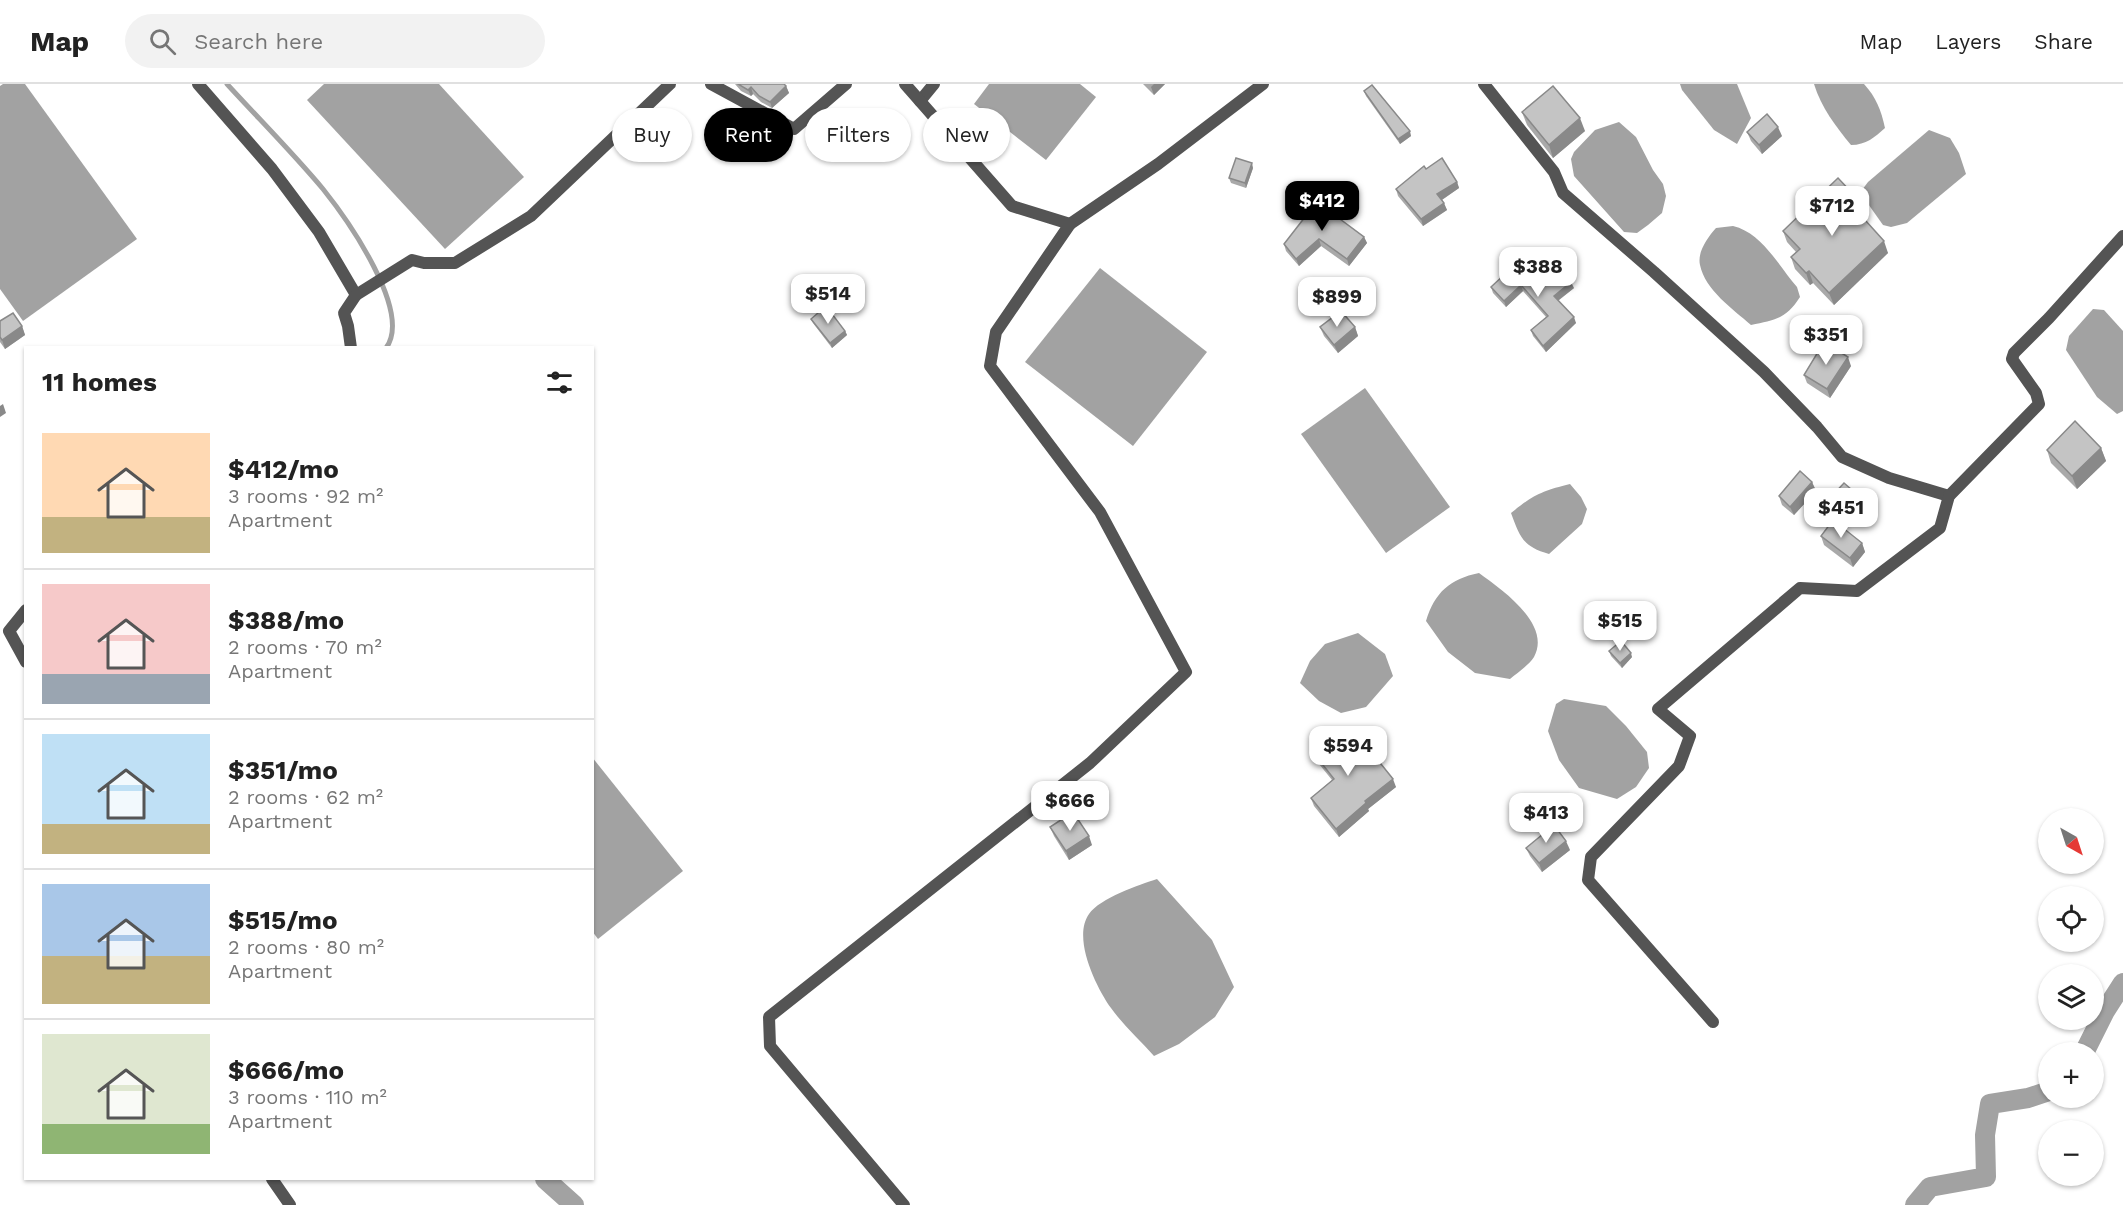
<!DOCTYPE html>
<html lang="en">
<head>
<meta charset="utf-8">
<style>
  :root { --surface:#fff; --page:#f2f2f2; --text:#222; --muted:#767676; --line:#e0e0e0; --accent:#000 }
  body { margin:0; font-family:"Work Sans",sans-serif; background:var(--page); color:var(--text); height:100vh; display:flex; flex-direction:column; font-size:22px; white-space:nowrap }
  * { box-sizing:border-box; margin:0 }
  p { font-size:20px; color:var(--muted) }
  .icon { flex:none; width:33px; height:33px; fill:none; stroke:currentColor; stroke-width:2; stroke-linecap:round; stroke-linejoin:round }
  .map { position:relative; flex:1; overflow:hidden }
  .side { position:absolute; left:24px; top:262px; width:570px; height:834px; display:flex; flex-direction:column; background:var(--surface); border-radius:0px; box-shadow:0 2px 4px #0004 }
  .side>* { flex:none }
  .top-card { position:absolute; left:612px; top:24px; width:570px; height:54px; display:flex; gap:12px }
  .needle { width:39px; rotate:141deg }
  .tools { position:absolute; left:2038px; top:724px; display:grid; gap:12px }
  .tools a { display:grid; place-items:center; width:66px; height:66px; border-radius:50%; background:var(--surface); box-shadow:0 2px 4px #0004; font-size:30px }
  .price { position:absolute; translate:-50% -51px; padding:0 14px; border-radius:12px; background:#fff; color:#222; font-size:20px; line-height:39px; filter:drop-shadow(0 2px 3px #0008) }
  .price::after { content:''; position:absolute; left:50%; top:36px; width:18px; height:14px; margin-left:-9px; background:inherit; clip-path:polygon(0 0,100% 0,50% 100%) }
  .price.selected { background:var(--accent); color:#fff }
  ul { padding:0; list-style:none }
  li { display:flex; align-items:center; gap:18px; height:150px; padding:0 18px }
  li+li { border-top:2px solid var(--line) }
  li span { display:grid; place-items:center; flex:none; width:168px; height:120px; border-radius:0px; color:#555 }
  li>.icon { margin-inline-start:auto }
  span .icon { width:72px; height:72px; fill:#fffc; stroke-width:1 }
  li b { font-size:26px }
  h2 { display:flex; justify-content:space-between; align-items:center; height:72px; padding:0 18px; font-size:26px }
  .tag { padding:0 21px; border-radius:27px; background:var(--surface); box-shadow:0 2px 4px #0004; font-size:21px; line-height:54px }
  .tag.selected { background:var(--accent); color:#fff }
  header { display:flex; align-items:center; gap:36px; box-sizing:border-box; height:84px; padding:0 30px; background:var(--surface); border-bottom:2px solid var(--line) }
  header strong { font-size:28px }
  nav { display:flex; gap:33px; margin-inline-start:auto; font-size:21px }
  .search { width:420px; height:54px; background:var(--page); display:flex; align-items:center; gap:15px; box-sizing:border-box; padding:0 21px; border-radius:33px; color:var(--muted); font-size:22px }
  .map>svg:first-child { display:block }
  .water { fill:#a2a2a2 }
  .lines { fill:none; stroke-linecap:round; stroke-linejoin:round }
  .stream { stroke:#a2a2a2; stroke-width:5 }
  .canal { stroke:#a2a2a2; stroke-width:20 }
  .street { stroke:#545454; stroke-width:12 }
  .wall { fill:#a9a9a9 }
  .shaded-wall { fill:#898989 }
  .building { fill:#c4c4c4; stroke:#898989; stroke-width:1.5 }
</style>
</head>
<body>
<header>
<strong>Map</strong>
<div class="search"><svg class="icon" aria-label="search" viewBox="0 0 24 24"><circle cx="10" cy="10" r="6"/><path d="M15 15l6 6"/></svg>Search here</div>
<nav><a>Map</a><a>Layers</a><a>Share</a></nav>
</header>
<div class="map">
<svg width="2123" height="1121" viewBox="0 0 2123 1121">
  <rect width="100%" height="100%" fill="#fff"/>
  <g class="water">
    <polygon points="3,0 25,0 137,155 23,237 0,205 0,2"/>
    <polygon points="324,0 439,0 524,93 445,165 307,16"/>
    <polygon points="989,0 1080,0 1096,13 1046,76 974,20"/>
    <polygon points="1680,0 1737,0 1751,34 1737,60 1714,46 1682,6"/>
    <path d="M1814,0h50c12,13 17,26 21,44 -10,9 -19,17 -34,17 -15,-18 -30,-38 -37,-61z"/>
    <polygon points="1619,38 1636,53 1653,86 1663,100 1666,112 1662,129 1648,141 1637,149 1624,148 1574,92 1571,75 1574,68 1595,46"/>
    <polygon points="1929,46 1950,54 1959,69 1966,90 1907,139 1891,143 1883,141 1866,117 1862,106 1868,98"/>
    <path d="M1733,142c29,7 45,39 64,61l3,10c-14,22 -25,23 -49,28 -18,-16 -46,-35 -51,-60 -3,-13 8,-28 16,-37z"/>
    <polygon points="1100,184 1207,268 1133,362 1025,278"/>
    <polygon points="2093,225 2104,226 2123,247 2123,327 2117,330 2097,313 2066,266 2069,252"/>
    <polygon points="1365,304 1450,423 1386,469 1301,350"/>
    <path d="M1570,400l11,13 6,12 -5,15 -33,30c-26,-7 -29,-17 -38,-41 22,-18 31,-22 59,-29z"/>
    <path d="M1479,489c22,16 73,51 55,84 -5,8 -17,16 -24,22l-35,-6 -27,-21 -22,-31c9,-29 24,-42 53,-48z"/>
    <polygon points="1358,549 1385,570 1393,592 1366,623 1341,629 1319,617 1300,599 1310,577 1325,560"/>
    <polygon points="1564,615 1606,622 1626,642 1647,668 1649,684 1636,703 1617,715 1579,704 1559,676 1548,647 1556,620"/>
    <polygon points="592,673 683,787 598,855 592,847"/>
    <path d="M1157,795l55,61 22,47 -19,30 -36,27 -25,12c-14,-16 -31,-31 -43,-48 -15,-21 -39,-70 -22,-94 11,-16 50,-29 68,-35z"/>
  </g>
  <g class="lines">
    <path class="stream" d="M227,0c32,35 66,69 96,105 24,30 90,123 63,159"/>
    <g class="canal">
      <polyline points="2084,969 2105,927 2123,899"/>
      <polyline points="545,1095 574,1121"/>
      <polyline points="1915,1121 1930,1103 1986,1093 1985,1051 1990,1020 2028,1014 2049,1007"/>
    </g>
    <g class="street">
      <polyline points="198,0 272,85 319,148 356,211 412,176 424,179 455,179 531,132 670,0"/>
      <polyline points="711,0 794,45 846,0"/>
      <polyline points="1484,0 1554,88 1563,109 1654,188 1764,288 1817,343 1842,373 1889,394 1949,412"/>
      <polyline points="920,17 934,0"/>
      <polyline points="1070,140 1158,80 1263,0"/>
      <polyline points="351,264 348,242 344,229 356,211"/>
      <polyline points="26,526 9,547 26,578"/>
      <polyline points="1713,938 1588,796 1591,773 1679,682 1690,652 1658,625 1800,504 1857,507 1940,444 1949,412 2039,320 2036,309 2012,275 2014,269 2049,234 2123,152"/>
      <polyline points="272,1095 290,1121"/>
      <polyline points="904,1121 770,962 769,933 1090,679 1186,588 1100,428 990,282 996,248 1070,140 1012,122 905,0"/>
    </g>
  </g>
  <g class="wall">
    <polygon points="735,0 784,0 786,2 789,9 772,24 761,18 753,10 751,12 741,7"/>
    <polygon points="1143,0 1165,0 1154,11"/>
    <polygon points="1364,7 1411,52 1400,60 1366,12"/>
    <polygon points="1522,28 1585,47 1553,74 1527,41"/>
    <polygon points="1747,48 1782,52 1762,70 1751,57"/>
    <polygon points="1253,84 1246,104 1231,99 1229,94"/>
    <polygon points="1426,85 1457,98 1459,104 1442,116 1447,126 1423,142 1398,112 1396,105"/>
    <polygon points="1858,122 1855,125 1888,169 1834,221 1813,199 1810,201 1795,185 1791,173 1796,168 1787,158 1783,147"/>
    <polygon points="1318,124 1364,153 1367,159 1349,182 1321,162 1299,182 1286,167 1284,160 1303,136 1301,134 1298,127"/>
    <polygon points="1541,200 1574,204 1558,217 1576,239 1546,268 1533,252 1531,246 1546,233 1523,207 1506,223 1493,209 1491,203"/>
    <polygon points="811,235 845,247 847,251 832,264 813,239"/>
    <polygon points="0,237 22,242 25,251 5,265 0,258"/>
    <polygon points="1320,243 1355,243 1358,252 1338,269 1324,252"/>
    <polygon points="1851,282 1830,314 1807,299 1804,291"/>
    <polygon points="2101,364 2106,377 2077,405 2051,379 2047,366"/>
    <polygon points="1812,398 1816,407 1794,431 1782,421 1779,412"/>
    <polygon points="1859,412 1862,421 1849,436 1834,422 1831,413"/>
    <polygon points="1821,452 1862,459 1865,468 1853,483 1824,461"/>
    <polygon points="1609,567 1632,573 1622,584 1611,572"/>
    <polygon points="1348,658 1396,703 1368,725 1369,727 1339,753 1314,722 1311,714 1332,696 1315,675 1312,667"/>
    <polygon points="1050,743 1092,761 1069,776 1054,752"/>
    <polygon points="1526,764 1570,766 1542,788 1530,772"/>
  </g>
  <g class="shaded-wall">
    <polygon points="1154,0 1165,0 1154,11 1151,3"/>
    <polygon points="786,2 789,9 772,24 770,18"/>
    <polygon points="751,3 753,10 751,12 748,6"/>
    <polygon points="1580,34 1585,47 1553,74 1549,61"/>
    <polygon points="1778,43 1782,52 1762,70 1759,61"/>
    <polygon points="1410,47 1411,52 1400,60 1398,55"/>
    <polygon points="1252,79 1253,84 1246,104 1245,99"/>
    <polygon points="1457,98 1459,104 1440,117 1437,110"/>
    <polygon points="1853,110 1858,122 1851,128 1847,116"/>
    <polygon points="1444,119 1447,126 1423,142 1421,135"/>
    <polygon points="1364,153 1367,159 1349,182 1347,175"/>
    <polygon points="1319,155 1321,162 1299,182 1296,175"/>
    <polygon points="1884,157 1888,169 1834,221 1829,209"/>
    <polygon points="1809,187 1813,199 1810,201 1806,189"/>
    <polygon points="1571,198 1574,204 1556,218 1554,212"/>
    <polygon points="1521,201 1523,207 1506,223 1504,217"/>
    <polygon points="1574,233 1576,239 1546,268 1543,262"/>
    <polygon points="22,242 25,251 5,265 2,256"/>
    <polygon points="1355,243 1358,252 1338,269 1334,261"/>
    <polygon points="845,247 847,251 832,264 830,259"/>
    <polygon points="1848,273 1851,282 1830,314 1827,305"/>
    <polygon points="3,320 6,329 0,333 0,322"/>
    <polygon points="2101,364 2106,377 2077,405 2072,392"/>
    <polygon points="1812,398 1816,407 1794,431 1790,423"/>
    <polygon points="1859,412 1862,421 1849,436 1846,427"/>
    <polygon points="1862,459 1865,468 1853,483 1850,474"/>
    <polygon points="1631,569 1632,573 1622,584 1620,579"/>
    <polygon points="1393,695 1396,703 1368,725 1369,727 1339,753 1336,745 1365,717"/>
    <polygon points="1089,752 1092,761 1069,776 1066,767"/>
    <polygon points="1566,757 1570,766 1542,788 1539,779"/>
  </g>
  <g class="building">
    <polygon points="738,0 784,0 786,2 770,18 759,12 751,3 748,6"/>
    <polygon points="1372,1 1410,47 1398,55 1364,7"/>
    <polygon points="1553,2 1580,34 1549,61 1522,28"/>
    <polygon points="1767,30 1778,43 1759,61 1747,48"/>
    <polygon points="1236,74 1252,79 1245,99 1229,94"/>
    <polygon points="1442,74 1457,98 1437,110 1444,119 1421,135 1396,105 1424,82 1426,85"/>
    <polygon points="1838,94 1853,110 1847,116 1884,157 1829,209 1809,187 1806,189 1791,173 1800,165 1783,147"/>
    <polygon points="1309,116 1318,124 1321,121 1364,153 1347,175 1319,155 1296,175 1284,160 1305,133 1298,127"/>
    <polygon points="1520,176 1541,200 1560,184 1571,198 1554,212 1574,233 1543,262 1531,246 1548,232 1521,201 1504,217 1491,203"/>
    <polygon points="826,222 845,247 830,259 811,235"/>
    <polygon points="1341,227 1355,243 1334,261 1320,243"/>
    <polygon points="13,229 22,242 2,256 0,253 0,237"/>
    <polygon points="1824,258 1848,273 1827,305 1804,291"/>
    <polygon points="2075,337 2101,364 2072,392 2047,366"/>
    <polygon points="1800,387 1812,398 1790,423 1779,412"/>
    <polygon points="1844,399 1859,412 1846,427 1831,413"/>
    <polygon points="1833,436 1862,459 1850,474 1821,452"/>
    <polygon points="1621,557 1631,569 1620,579 1609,567"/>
    <polygon points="1338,646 1348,658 1357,650 1393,695 1365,717 1366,719 1336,745 1311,714 1334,695 1312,667"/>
    <polygon points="1073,728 1089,752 1066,767 1050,743"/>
    <polygon points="1554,741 1566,757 1539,779 1526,764"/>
  </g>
</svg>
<div class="tools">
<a><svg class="needle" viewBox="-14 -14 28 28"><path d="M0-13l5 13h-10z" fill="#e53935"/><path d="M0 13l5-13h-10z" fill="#767676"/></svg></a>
<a><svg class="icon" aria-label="locate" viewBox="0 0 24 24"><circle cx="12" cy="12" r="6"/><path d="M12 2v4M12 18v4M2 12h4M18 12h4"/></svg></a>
<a><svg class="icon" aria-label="layers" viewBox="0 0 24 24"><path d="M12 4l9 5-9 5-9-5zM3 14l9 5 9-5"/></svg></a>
<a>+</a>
<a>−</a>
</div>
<b class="price selected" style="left:1322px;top:148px">$412</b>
<b class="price" style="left:1832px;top:153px">$712</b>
<b class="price" style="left:1538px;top:214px">$388</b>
<b class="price" style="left:828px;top:241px">$514</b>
<b class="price" style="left:1337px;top:244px">$899</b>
<b class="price" style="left:1826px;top:282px">$351</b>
<b class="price" style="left:1841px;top:455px">$451</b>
<b class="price" style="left:1620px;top:568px">$515</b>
<b class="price" style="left:1348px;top:693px">$594</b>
<b class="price" style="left:1070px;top:748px">$666</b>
<b class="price" style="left:1546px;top:760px">$413</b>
<div class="top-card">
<a class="tag">Buy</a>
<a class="tag selected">Rent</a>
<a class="tag">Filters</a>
<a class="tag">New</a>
</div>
<section class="side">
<h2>11 homes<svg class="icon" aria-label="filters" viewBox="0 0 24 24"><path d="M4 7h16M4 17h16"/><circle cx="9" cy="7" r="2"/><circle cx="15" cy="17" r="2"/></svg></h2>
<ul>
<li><span style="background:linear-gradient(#ffd9b3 70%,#c2b280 0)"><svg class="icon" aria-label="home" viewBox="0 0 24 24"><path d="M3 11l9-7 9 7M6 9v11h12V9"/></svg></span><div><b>$412/mo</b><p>3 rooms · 92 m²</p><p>Apartment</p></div></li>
<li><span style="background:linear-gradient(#f6c9c9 75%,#9aa5b1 0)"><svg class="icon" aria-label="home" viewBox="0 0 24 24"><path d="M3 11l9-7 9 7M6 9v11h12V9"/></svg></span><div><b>$388/mo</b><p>2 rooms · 70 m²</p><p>Apartment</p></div></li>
<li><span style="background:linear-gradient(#bfe0f5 75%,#c2b280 0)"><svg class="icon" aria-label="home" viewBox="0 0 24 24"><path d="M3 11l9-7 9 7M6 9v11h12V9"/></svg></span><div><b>$351/mo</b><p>2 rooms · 62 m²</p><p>Apartment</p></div></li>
<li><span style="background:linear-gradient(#a9c7e8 60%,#c2b280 0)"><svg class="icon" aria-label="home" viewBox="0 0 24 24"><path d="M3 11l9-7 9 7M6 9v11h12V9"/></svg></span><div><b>$515/mo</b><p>2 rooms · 80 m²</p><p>Apartment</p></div></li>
<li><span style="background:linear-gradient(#dfe7d0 75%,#8fb573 0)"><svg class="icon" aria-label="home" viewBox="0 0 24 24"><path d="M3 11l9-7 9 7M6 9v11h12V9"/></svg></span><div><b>$666/mo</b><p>3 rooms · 110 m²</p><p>Apartment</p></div></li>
</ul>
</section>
</div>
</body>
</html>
